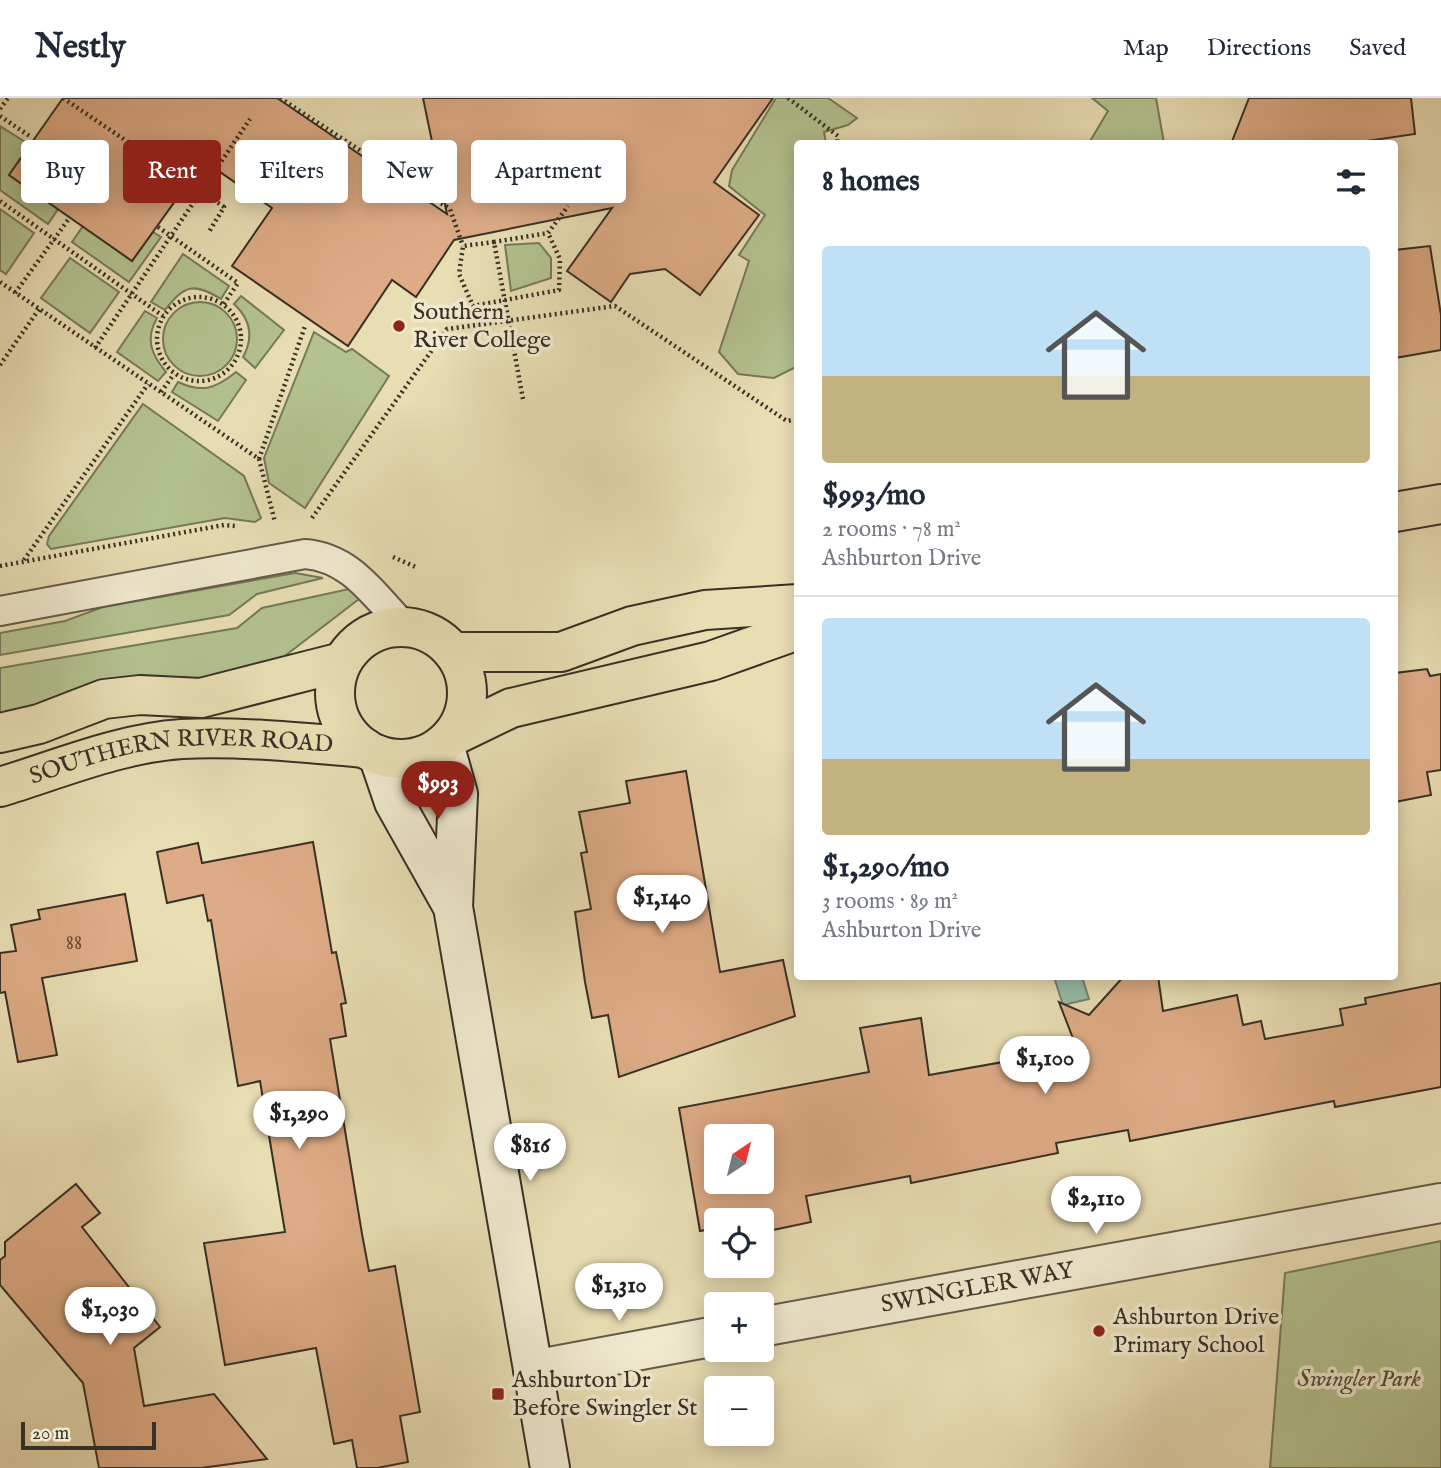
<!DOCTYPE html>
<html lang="en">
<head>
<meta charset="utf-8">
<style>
  :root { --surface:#fff; --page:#f2f2f3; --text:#1f2937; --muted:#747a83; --line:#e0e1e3; --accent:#8f2418 }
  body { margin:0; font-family:"IM FELL English",serif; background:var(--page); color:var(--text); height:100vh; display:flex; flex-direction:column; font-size:26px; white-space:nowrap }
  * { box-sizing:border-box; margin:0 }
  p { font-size:23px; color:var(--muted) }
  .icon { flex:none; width:38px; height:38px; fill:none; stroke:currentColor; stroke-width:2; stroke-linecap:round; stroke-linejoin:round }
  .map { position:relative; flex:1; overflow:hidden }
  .details { position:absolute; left:794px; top:42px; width:604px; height:840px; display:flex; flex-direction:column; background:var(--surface); border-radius:7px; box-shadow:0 4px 18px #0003 }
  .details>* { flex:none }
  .hud { position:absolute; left:21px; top:42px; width:665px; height:63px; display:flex; gap:14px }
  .needle { width:46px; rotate:35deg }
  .fabs { position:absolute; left:704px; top:1026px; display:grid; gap:14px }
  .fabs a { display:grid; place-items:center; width:70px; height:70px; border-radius:7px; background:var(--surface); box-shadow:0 4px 18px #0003; font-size:35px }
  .scale { position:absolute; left:21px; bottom:18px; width:135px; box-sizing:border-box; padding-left:7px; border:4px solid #393027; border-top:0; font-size:19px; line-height:24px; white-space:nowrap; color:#393027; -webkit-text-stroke:5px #f0e9ce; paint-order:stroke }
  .price { position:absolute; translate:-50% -60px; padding:0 16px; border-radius:24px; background:#fff; color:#222; font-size:23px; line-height:46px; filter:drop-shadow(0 2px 4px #0008) }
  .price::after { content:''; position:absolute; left:50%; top:42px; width:21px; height:16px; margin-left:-10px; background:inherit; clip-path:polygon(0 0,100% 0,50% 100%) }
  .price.selected { background:var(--accent); color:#fff }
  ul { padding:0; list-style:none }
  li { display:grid; align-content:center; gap:14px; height:371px; padding:0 28px }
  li+li { border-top:2px solid var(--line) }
  li span { display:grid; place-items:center; height:217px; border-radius:7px; color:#555 }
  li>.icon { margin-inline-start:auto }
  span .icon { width:126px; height:126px; fill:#fffc; stroke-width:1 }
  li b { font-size:30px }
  h2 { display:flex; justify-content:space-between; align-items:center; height:84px; padding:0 28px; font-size:30px }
  .chip { padding:0 24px; border-radius:7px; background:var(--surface); box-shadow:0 4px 18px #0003; font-size:24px; line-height:63px }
  .chip.selected { background:var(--accent); color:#fff }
  header { display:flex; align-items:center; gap:42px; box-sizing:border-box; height:98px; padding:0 35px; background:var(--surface); border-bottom:2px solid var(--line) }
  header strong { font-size:33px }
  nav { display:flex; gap:38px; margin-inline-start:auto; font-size:24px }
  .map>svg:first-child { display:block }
  .green { fill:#b3c28f; stroke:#76795b; stroke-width:2 }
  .water { fill:#98bca9; stroke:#728475; stroke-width:2 }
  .building { fill:#ddab85; stroke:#393027; stroke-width:2; fill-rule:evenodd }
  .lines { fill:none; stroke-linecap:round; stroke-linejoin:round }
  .lane-casing { stroke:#655b4a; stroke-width:32 }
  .street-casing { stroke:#655b4a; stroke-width:42 }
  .secondary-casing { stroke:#393027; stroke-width:42 }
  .primary-casing { stroke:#393027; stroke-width:42 }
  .path { stroke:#393027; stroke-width:4.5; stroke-dasharray:2 3.5; stroke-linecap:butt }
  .lane { stroke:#f0e9ce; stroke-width:28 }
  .street { stroke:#f0e9ce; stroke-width:38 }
  .secondary { stroke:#f0e9ce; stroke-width:38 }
  .primary { stroke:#e8ddb3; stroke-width:38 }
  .poi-dot { fill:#8f2418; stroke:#f0e9ce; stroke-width:2.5 }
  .labels { text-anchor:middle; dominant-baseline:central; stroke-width:7; stroke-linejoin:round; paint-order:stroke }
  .number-label { font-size:21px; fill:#624f3e }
  .poi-label { font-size:24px; fill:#393027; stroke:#f0e9ce; text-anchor:start }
  .street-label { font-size:24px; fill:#393027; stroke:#f0e9ce }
  .park-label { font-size:24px; font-style:italic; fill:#514d3c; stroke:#f0e9ce }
</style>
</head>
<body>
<header>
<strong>Nestly</strong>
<nav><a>Map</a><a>Directions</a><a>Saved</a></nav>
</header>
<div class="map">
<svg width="1441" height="1370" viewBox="0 0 1441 1370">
  <rect width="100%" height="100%" fill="#e8ddb3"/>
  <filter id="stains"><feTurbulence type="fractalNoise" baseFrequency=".00286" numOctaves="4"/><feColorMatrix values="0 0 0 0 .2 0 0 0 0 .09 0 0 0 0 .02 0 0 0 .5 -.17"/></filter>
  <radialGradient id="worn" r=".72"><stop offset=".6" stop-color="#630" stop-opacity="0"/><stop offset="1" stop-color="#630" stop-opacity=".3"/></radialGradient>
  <g class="green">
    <polygon points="776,0 828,0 857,20 848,27 824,34 826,45 798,46 798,268 774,280 738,276 719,254 749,163 739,157 765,117 729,88 732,72"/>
    <polygon points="1092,0 1156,0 1164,45 1089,45 1108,13"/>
    <polygon points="0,28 30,47 9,77 58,111 48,126 0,92"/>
    <polygon points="0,111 34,135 6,176 0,172"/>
    <polygon points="83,128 132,163 153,134 161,139 129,184 72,144"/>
    <polygon points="539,145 551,160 551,180 511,193 505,147"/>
    <path d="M183,156l46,32 -8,13c-28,-17 -36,-14 -56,11l-14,-8z"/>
    <polygon points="70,160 119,194 90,235 41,200"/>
    <path d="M241,198l43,34 -29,38 -12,-11c11,-20 8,-37 -9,-53z"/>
    <circle cx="200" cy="241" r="37"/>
    <path d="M145,213l12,7c-12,21 -6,36 9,54l-8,9 -41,-29z"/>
    <polygon points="314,234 346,254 352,251 389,278 305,410 269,385 264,360"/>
    <path d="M236,274l10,8 -28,41 -46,-29 6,-10c24,11 37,7 58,-10z"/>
    <polygon points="143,306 244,378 261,420 255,424 225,420 51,451 47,446 49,438"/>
    <polygon points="295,475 323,480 257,496 229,517 0,557 0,535 65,523 103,509"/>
    <polygon points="349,491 355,493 359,501 273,567 0,620 0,570 237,530 262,510"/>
    <polygon points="1441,1143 1441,1370 1270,1370 1285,1175"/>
  </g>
  <polygon class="water" points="1054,879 1082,879 1089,901 1063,907"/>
  <g class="building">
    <polygon points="63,0 277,0 447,116 423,0 773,0 714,84 759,117 700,197 665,171 630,176 611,204 567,173 612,110 454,142 416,199 392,182 348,248 232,168 272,110 204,63 132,163 9,77"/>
    <polygon points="1249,0 1411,0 1415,36 1347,46 1231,46"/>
    <polygon points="1430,148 1441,217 1441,252 1395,260 1395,152"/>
    <polygon points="1427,571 1430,578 1441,576 1441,672 1427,674 1431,697 1395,704 1395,575"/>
    <polygon points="686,673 720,874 783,862 795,918 619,979 608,917 592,920 585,884 575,814 591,811 581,755 587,754 579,714 630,705 626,683"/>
    <polygon points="313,744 332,855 336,854 346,905 341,906 346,938 330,941 362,1136 369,1173 395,1168 420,1314 400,1318 408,1364 377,1370 357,1370 352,1342 334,1346 316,1250 225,1267 204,1145 285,1134 260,983 238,988 211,822 208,823 203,797 167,805 157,754 198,745 202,765"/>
    <polygon points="125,796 137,863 42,880 57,957 18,964 5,894 0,895 0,855 16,853 11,827 40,821 38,812"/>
    <path d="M1124,878h34l5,35 74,-16 6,30 18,-4 4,18 78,-14 -3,-16 26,-5 -1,-6 76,-15v104l-106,20 -1,-6 -204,40 -2,-11 -72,13 2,10 -147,30 -1,-7 -104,20 5,26 -38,8 -3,-13 -54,3v8l-16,3 -21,-123 190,-36 -9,-44 61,-10 8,57 148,-26 -18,-47 30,13zM716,1038h45v45h-45z"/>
    <polygon points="76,1086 100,1115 82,1129 160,1229 134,1250 144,1308 214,1296 267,1361 201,1370 99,1370 83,1285 0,1187 0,1162 5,1158 5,1144"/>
  </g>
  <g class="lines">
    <g class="lane-casing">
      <path id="lane" d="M0,513l305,-57c47,4 69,42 99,72"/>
    </g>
    <g class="street-casing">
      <g id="street">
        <path id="s1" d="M761,1229l680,-124"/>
        <polyline points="533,1272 716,1238"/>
      </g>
    </g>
    <g class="secondary-casing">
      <g id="secondary">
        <polyline points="444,646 458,696 453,809 550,1370"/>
        <polyline points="378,657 394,704 453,809"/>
      </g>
    </g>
    <g class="primary-casing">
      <g id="primary">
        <polyline points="1395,414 1441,406"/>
        <circle cx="401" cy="595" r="66"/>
        <polyline points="453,554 561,554 632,528 705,512 798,506"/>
        <polyline points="0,635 39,626 104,601 140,597 201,600 342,564"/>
        <polyline points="451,639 511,610 711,563 798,532"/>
        <path id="s2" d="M0,689c59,-18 120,-44 182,-48 61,-3 122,4 183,9"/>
      </g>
    </g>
    <g class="path">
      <polyline points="63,0 224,109 209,134"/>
      <polyline points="280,0 450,111 463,148"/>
      <polyline points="788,0 838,38 837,46"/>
      <polyline points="0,11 8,0"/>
      <polyline points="0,18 31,39"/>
      <polyline points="0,103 163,218"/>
      <polyline points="158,129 238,185 223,207"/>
      <polyline points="494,144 463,148 459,176 473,208 559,192 560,161 548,135"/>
      <polyline points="0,184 259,361 275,424"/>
      <polyline points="15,195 68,122"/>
      <circle cx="199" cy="241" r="42"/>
      <polyline points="95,250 250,21"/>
      <polyline points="0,267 39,211"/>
      <polyline points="161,294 174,276"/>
      <polyline points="523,301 494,144 548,135 568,108"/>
      <polyline points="259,361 305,228"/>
      <polyline points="312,420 447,231 615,208 787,323 798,321"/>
      <polyline points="393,459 418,470"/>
      <polyline points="24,462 148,286"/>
      <polyline points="0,468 224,427 236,428"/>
    </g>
    <use href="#lane" class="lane"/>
    <use href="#street" class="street"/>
    <use href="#secondary" class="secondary"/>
    <use href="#primary" class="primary"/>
  </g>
  <g class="poi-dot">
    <circle cx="399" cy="228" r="7"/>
    <circle cx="1099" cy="1233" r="7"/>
    <rect x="491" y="1289" width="14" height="14" rx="3.5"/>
  </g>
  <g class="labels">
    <g class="number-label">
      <text x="74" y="845">88</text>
    </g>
    <g class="poi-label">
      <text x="413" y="214">Southern<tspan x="413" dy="28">River College</tspan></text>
      <text x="1113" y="1219">Ashburton Drive<tspan x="1113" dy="28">Primary School</tspan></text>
      <text x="512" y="1282">Ashburton Dr<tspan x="512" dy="28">Before Swingler St</tspan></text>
    </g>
    <g class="street-label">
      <text stroke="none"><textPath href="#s2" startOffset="186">SOUTHERN RIVER ROAD</textPath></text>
      <text stroke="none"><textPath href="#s1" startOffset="220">SWINGLER WAY</textPath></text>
    </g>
    <g class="park-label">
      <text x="1359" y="1281">Swingler Park</text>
    </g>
  </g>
  <rect width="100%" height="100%" filter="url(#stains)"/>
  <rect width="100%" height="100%" fill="url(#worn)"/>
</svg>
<div class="fabs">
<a><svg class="needle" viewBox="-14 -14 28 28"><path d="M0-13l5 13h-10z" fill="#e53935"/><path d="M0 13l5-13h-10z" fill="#747a83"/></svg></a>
<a><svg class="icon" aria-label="locate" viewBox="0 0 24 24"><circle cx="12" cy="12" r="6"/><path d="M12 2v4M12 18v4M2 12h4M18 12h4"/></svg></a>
<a>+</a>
<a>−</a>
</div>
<div class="scale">20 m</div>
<b class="price selected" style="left:438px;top:723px">$993</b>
<b class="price" style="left:662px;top:837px">$1,140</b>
<b class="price" style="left:1045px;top:998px">$1,100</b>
<b class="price" style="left:299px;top:1053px">$1,290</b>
<b class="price" style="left:530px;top:1085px">$816</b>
<b class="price" style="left:1096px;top:1138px">$2,110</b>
<b class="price" style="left:619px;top:1225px">$1,310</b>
<b class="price" style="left:110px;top:1249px">$1,030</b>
<div class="hud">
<a class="chip">Buy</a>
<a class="chip selected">Rent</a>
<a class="chip">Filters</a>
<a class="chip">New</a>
<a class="chip">Apartment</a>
</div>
<section class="details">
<h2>8 homes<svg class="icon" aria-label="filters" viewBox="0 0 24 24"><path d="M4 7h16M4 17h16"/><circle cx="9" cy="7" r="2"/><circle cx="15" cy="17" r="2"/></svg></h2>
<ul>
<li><span style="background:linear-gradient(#bfe0f5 60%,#c2b280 0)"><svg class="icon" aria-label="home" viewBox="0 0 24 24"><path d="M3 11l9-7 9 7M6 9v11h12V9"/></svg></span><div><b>$993/mo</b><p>2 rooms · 78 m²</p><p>Ashburton Drive</p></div></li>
<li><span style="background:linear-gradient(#bfe0f5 65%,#c2b280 0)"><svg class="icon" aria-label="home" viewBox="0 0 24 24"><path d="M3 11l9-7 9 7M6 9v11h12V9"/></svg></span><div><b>$1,290/mo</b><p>3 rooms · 89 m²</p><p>Ashburton Drive</p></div></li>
</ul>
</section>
</div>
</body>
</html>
